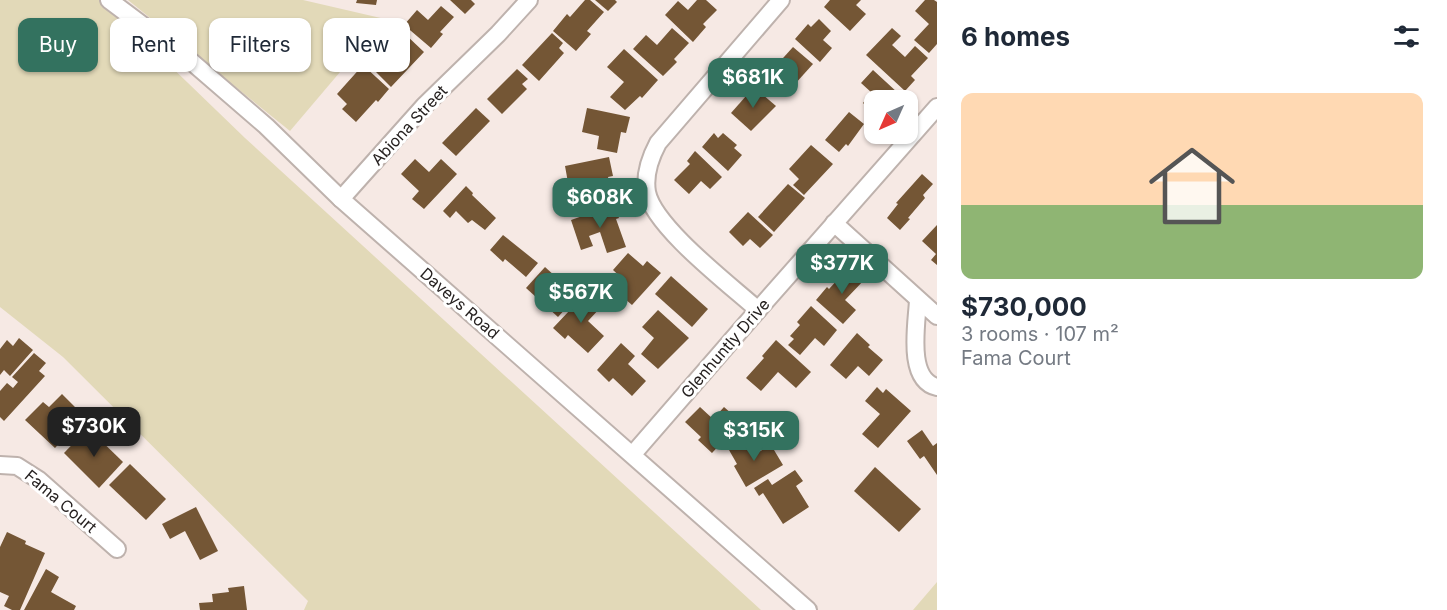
<!DOCTYPE html>
<html lang="en">
<head>
<meta charset="utf-8">
<style>
  :root { --surface:#fff; --page:#f2f2f3; --text:#1f2937; --muted:#747a83; --accent:#33725f }
  body { margin:0; font-family:Inter,sans-serif; background:var(--page); color:var(--text); height:100vh; display:flex; flex-direction:column; font-size:22px; white-space:nowrap }
  * { box-sizing:border-box; margin:0 }
  p { font-size:20px; color:var(--muted) }
  .icon { flex:none; width:33px; height:33px; fill:none; stroke:currentColor; stroke-width:2; stroke-linecap:round; stroke-linejoin:round }
  .map { position:relative; flex:1; overflow:hidden }
  .sheet { display:flex; flex-direction:column; background:var(--surface); width:510px }
  .sheet>* { flex:none }
  .hud { position:absolute; left:18px; top:18px; width:570px; height:54px; display:flex; gap:12px }
  .needle { width:39px; rotate:225deg }
  .buttons { position:absolute; left:864px; top:90px; display:grid; gap:12px }
  .buttons a { display:grid; place-items:center; width:54px; height:54px; border-radius:12px; background:var(--surface); box-shadow:0 2px 4px #0004; font-size:30px }
  .price { position:absolute; translate:-50% -51px; padding:0 14px; border-radius:12px; background:var(--accent); color:#fff; font-size:20px; line-height:39px; filter:drop-shadow(0 2px 3px #0008) }
  .price::after { content:''; position:absolute; left:50%; top:36px; width:18px; height:14px; margin-left:-9px; background:inherit; clip-path:polygon(0 0,100% 0,50% 100%) }
  .price.current { background:#222; color:#fff }
  ul { padding:0; list-style:none }
  li { display:grid; align-content:center; gap:12px; height:318px; padding:0 24px }
  li span { display:grid; place-items:center; height:186px; border-radius:12px; color:#555 }
  li>.icon { margin-inline-start:auto }
  span .icon { width:108px; height:108px; fill:#fffc; stroke-width:1 }
  li b { font-size:26px }
  h2 { display:flex; justify-content:space-between; align-items:center; height:72px; padding:0 24px; font-size:26px }
  .pill { padding:0 21px; border-radius:12px; background:var(--surface); box-shadow:0 2px 4px #0004; font-size:21px; line-height:54px }
  .pill.current { background:var(--accent); color:#fff }
  main { display:flex; flex:1; min-height:0 }
  .map>svg:first-child { display:block }
  .green { fill:#e2d9b8 }
  .building { fill:#745635 }
  .lines { fill:none; stroke-linecap:round; stroke-linejoin:round }
  .minor-casing { stroke:#beb2ad; stroke-width:20 }
  .minor { stroke:#fff; stroke-width:16 }
  .labels { text-anchor:middle; dominant-baseline:central; stroke-width:6; stroke-linejoin:round; paint-order:stroke }
  .street-label { font-size:16px; fill:#262120; stroke:#fff }
</style>
</head>
<body>
<main>
<div class="map">
<svg width="937" height="610" viewBox="0 0 937 610">
  <rect width="100%" height="100%" fill="#f6e9e4"/>
  <g class="green">
    <polygon points="0,0 102,0 245,138 761,610 304,610 308,601 63,357 0,307"/>
    <polygon points="128,0 303,0 385,19 290,131"/>
    <polygon points="937,582 937,610 913,610"/>
  </g>
  <g class="building">
    <polygon points="357,0 377,0 376,5 356,3"/>
    <polygon points="450,0 471,0 475,4 465,14"/>
    <polygon points="585,0 590,0 604,12 587,31 591,34 576,51 553,31 567,14 570,17"/>
    <polygon points="595,0 615,0 617,2 608,11"/>
    <polygon points="697,0 706,0 717,10 703,24 706,27 693,42 665,15 678,1 688,10"/>
    <polygon points="830,0 861,0 856,5 866,14 850,31 824,7"/>
    <polygon points="925,0 934,0 937,2 937,44 929,53 914,40 929,24 915,11"/>
    <polygon points="441,6 454,17 440,32 443,34 431,48 404,25 417,10 428,20"/>
    <polygon points="819,19 831,31 823,40 832,48 820,62 795,39 808,24 811,27"/>
    <polygon points="672,28 689,43 674,59 677,62 663,76 633,49 646,35 657,45"/>
    <polygon points="892,28 901,36 892,45 905,57 915,46 928,58 911,76 915,80 905,91 866,55"/>
    <polygon points="552,33 563,43 559,48 564,53 539,81 522,65"/>
    <polygon points="405,34 424,52 391,87 376,72 381,66 375,60 389,45 392,48"/>
    <polygon points="793,47 813,64 785,95 765,78"/>
    <polygon points="624,49 658,80 642,98 640,96 625,110 610,97 624,82 607,67"/>
    <polygon points="363,65 389,89 378,102 376,100 356,122 342,109 347,104 337,94"/>
    <polygon points="517,69 528,79 522,84 527,89 502,114 487,99"/>
    <polygon points="873,70 898,93 891,100 874,100 874,113 863,103 872,93 861,83"/>
    <polygon points="754,87 776,106 751,131 731,113"/>
    <polygon points="476,108 490,121 456,156 442,143"/>
    <polygon points="587,108 630,117 626,133 621,132 617,153 597,149 599,136 582,132"/>
    <polygon points="849,112 864,124 848,146 846,144 839,152 825,140"/>
    <polygon points="714,133 718,138 723,133 737,145 734,148 742,155 728,171 702,147"/>
    <polygon points="811,145 833,164 804,195 793,185 799,179 789,169"/>
    <polygon points="695,151 722,177 710,189 701,181 689,194 674,180 690,164 687,161"/>
    <polygon points="609,157 613,176 608,177 613,198 590,203 586,184 569,188 565,166"/>
    <polygon points="415,159 429,172 441,159 457,174 424,209 412,199 419,191 401,174"/>
    <polygon points="922,174 933,184 923,195 925,198 908,218 910,219 900,230 887,218 898,204 896,203"/>
    <polygon points="788,184 805,198 774,232 758,217"/>
    <polygon points="466,186 473,193 472,195 496,218 485,230 472,220 468,223 456,211 450,218 443,211"/>
    <polygon points="614,205 619,218 616,219 626,247 607,253 600,232 589,236 593,246 581,250 571,220"/>
    <polygon points="748,212 773,235 760,248 750,239 743,246 729,232"/>
    <polygon points="937,225 937,265 931,260 936,254 922,241"/>
    <polygon points="503,235 538,263 526,277 505,259 503,262 490,250"/>
    <polygon points="628,253 643,266 647,261 661,273 632,305 617,292 626,282 613,270"/>
    <polygon points="851,265 866,278 845,300 856,310 843,324 816,300 827,287 829,289"/>
    <polygon points="545,267 577,296 558,317 526,288"/>
    <polygon points="671,276 708,309 692,327 655,294"/>
    <polygon points="586,293 601,307 588,321 604,336 588,353 568,335 565,339 553,328"/>
    <polygon points="811,306 837,330 824,346 815,338 800,355 788,345 794,339 790,336 800,325 797,322"/>
    <polygon points="658,310 689,338 658,369 641,354 654,338 642,327"/>
    <polygon points="857,333 870,345 868,347 883,360 869,376 858,366 846,379 830,365"/>
    <polygon points="19,338 33,350 10,376 4,370 0,375 0,349 7,340 13,346"/>
    <polygon points="776,340 811,372 796,388 778,372 761,391 746,378 764,358 762,356"/>
    <polygon points="621,343 635,356 628,364 646,381 632,396 613,378 609,382 597,370"/>
    <polygon points="34,353 46,363 39,371 45,376 4,421 0,417 0,391 7,383 13,388 18,382 12,377"/>
    <polygon points="877,387 883,393 886,389 911,411 878,448 862,434 880,414 865,401"/>
    <polygon points="62,394 76,408 58,427 67,435 55,448 25,420 43,402 49,407"/>
    <polygon points="700,407 713,419 724,407 741,422 712,453 698,440 701,437 685,422"/>
    <polygon points="88,428 123,462 99,488 64,453"/>
    <polygon points="922,430 933,446 937,443 937,475 924,456 920,459 907,441"/>
    <polygon points="746,439 755,454 771,445 783,465 746,487 734,466 737,464 729,450"/>
    <polygon points="130,464 166,499 146,520 109,485"/>
    <polygon points="875,467 921,509 899,532 854,491"/>
    <polygon points="795,470 803,481 796,486 809,507 783,524 763,493 759,496 754,488 768,479 772,485"/>
    <polygon points="196,507 218,551 200,560 185,531 170,539 162,524"/>
    <polygon points="7,532 26,541 25,544 45,553 20,610 12,610 4,606 9,596 0,592 0,547"/>
    <polygon points="46,569 59,577 51,592 76,606 74,610 24,610"/>
    <polygon points="244,586 247,610 200,610 199,603 213,602 212,594 229,592 228,588"/>
  </g>
  <g class="lines">
    <g class="minor-casing">
      <g id="minor">
        <polyline points="109,0 193,63 266,126 341,199 808,610"/>
        <polyline points="341,199 424,106 498,34 529,0"/>
        <polyline points="834,223 937,316"/>
        <path d="M918,300c-1,23 -12,80 19,87"/>
        <path d="M758,310c-29,-26 -104,-83 -111,-118 -3,-18 3,-34 11,-49l123,-143"/>
        <polyline points="633,454 758,310 937,107"/>
        <polyline points="0,465 17,466 39,480 117,549"/>
      </g>
    </g>
    <use href="#minor" class="minor"/>
  </g>
  <g class="labels">
    <g class="street-label">
      <text transform="translate(409 125) rotate(-47)">Abiona Street</text>
      <text transform="translate(460 303) rotate(41)">Daveys Road</text>
      <text transform="translate(725 348) rotate(-49)">Glenhuntly Drive</text>
      <text transform="translate(61 501) rotate(40)">Fama Court</text>
    </g>
  </g>
</svg>
<div class="buttons">
<a><svg class="needle" viewBox="-14 -14 28 28"><path d="M0-13l5 13h-10z" fill="#e53935"/><path d="M0 13l5-13h-10z" fill="#747a83"/></svg></a>
</div>
<b class="price" style="left:753px;top:109px">$681K</b>
<b class="price" style="left:600px;top:229px">$608K</b>
<b class="price" style="left:842px;top:295px">$377K</b>
<b class="price" style="left:581px;top:324px">$567K</b>
<b class="price current" style="left:94px;top:458px">$730K</b>
<b class="price" style="left:754px;top:462px">$315K</b>
<div class="hud">
<a class="pill current">Buy</a>
<a class="pill">Rent</a>
<a class="pill">Filters</a>
<a class="pill">New</a>
</div>
</div>
<section class="sheet">
<h2>6 homes<svg class="icon" aria-label="filters" viewBox="0 0 24 24"><path d="M4 7h16M4 17h16"/><circle cx="9" cy="7" r="2"/><circle cx="15" cy="17" r="2"/></svg></h2>
<ul>
<li><span style="background:linear-gradient(#ffd9b3 60%,#8fb573 0)"><svg class="icon" aria-label="home" viewBox="0 0 24 24"><path d="M3 11l9-7 9 7M6 9v11h12V9"/></svg></span><div><b>$730,000</b><p>3 rooms · 107 m²</p><p>Fama Court</p></div></li>
</ul>
</section>
</main>
</body>
</html>
